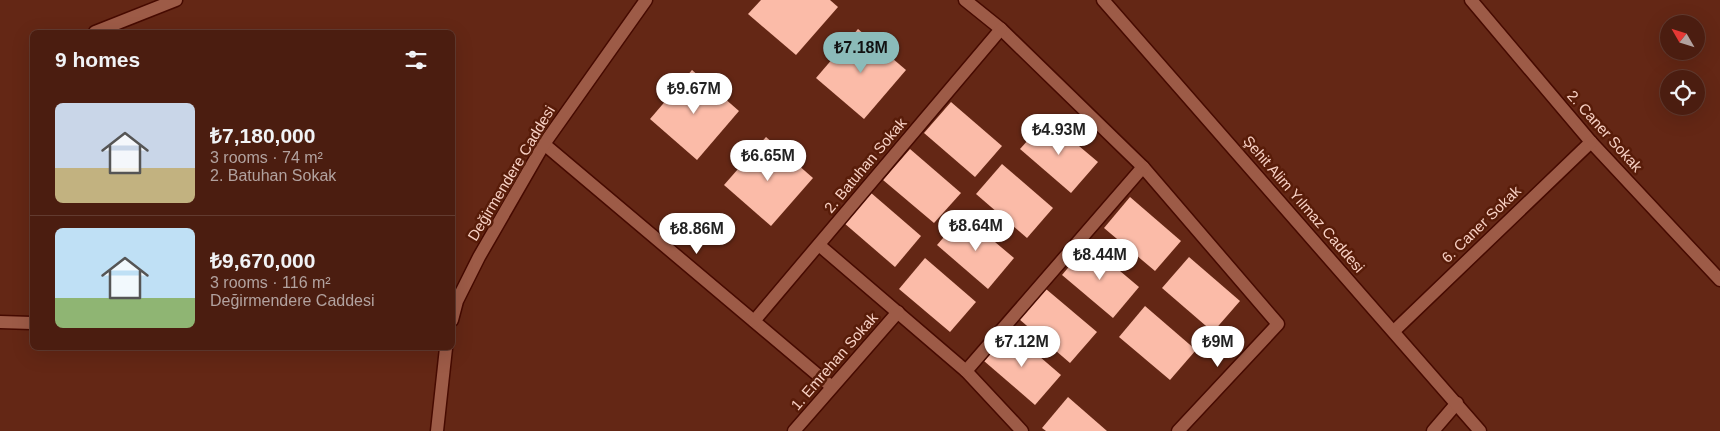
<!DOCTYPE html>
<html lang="en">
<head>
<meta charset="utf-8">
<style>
  :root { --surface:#4b1d10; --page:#552a1e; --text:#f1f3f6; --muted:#b2a29f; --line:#623b30; --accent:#8bbbb9 }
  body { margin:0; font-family:Arial,sans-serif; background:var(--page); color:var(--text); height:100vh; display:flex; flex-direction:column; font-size:19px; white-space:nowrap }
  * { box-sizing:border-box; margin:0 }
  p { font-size:16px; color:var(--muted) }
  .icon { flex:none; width:28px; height:28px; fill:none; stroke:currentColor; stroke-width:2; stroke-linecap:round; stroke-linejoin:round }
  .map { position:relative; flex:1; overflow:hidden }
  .drawer { position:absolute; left:30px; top:30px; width:425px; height:320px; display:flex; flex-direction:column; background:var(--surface); border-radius:8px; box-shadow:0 5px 20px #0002,0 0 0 1px var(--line) }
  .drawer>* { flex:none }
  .needle { width:32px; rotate:309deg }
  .fabs { position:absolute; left:1660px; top:15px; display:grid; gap:10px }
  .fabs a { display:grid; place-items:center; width:45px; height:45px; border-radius:50%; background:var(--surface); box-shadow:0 5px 20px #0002,0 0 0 1px var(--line); font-size:25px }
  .price { position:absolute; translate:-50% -42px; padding:0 11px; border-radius:18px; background:#fff; color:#222; font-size:16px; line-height:32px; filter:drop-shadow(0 1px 2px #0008) }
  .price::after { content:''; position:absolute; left:50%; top:30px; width:15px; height:11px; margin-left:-8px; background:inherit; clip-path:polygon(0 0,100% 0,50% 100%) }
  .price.current { background:var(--accent); color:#111 }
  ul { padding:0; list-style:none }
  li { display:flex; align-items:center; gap:15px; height:125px; padding:0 25px }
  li+li { border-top:1px solid var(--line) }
  li span { display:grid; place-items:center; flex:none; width:140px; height:100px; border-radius:8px; color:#555 }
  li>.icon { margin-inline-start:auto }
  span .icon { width:60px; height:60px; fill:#fffc; stroke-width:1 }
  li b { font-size:21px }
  h2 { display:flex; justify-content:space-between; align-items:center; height:60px; padding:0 25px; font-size:21px }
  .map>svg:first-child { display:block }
  .building { fill:#fbbba8 }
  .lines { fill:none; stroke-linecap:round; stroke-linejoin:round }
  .street-casing { stroke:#460a00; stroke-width:15 }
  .secondary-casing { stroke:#460a00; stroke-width:15 }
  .street { stroke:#9d5b47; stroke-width:12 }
  .secondary { stroke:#9d5b47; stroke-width:12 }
  .labels { text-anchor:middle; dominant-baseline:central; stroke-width:5; stroke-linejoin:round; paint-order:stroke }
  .street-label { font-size:15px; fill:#f8d1c5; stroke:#581c09 }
</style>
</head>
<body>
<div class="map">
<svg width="1720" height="431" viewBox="0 0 1720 431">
  <rect width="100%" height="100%" fill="#642715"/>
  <g class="building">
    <polygon points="761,0 830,0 838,7 796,55 748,14"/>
    <polygon points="858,29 906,70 864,119 816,78"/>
    <polygon points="692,70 739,111 697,160 650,119"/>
    <polygon points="951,102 1002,146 975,177 924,133"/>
    <polygon points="1047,119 1098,162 1071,193 1020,149"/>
    <polygon points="766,137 813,178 771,226 724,185"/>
    <polygon points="910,149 961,193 934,223 883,180"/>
    <polygon points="1002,164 1053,208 1027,238 976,194"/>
    <polygon points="870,192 921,236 895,267 844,223"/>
    <polygon points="1130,197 1181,241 1155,271 1104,228"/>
    <polygon points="963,215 1014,258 988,289 937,245"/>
    <polygon points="1088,244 1139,287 1113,318 1062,275"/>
    <polygon points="1189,257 1240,301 1213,332 1162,288"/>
    <polygon points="925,258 976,302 950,332 899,289"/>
    <polygon points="1046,289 1097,332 1070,363 1019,319"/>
    <polygon points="1145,306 1196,350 1170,380 1119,337"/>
    <polygon points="1010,331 1061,375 1035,405 984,361"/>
    <polygon points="1068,397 1107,431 1046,431 1042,428"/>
  </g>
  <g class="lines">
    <g class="street-casing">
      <g id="street">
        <polyline points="965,0 1001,29 1143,167 1278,324 1178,431"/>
        <polyline points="1471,0 1591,142 1720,280"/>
        <polyline points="95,32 176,0"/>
        <polyline points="544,144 832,387"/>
        <polyline points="819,245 966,371 1022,431"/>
        <polyline points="754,321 1001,29"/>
        <polyline points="0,322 32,323"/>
        <polyline points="1394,331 1591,142"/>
        <polyline points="966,371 1143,167"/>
        <polyline points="794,431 898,312"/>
        <polyline points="1433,431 1457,403"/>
      </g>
    </g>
    <g class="secondary-casing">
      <g id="secondary">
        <polyline points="1103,0 1480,431"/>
        <polyline points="452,320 457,301 479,257 544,144 646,0"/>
        <polyline points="437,431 446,348"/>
      </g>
    </g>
    <use href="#street" class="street"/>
    <use href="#secondary" class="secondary"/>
  </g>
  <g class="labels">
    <g class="street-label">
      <text transform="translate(1605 131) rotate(48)">2. Caner Sokak</text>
      <text transform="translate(865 165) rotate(-50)">2. Batuhan Sokak</text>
      <text transform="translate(511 173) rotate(-59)">Değirmendere Caddesi</text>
      <text transform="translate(1304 204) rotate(49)">Şehit Alim Yılmaz Caddesi</text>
      <text transform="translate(1481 224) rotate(-44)">6. Caner Sokak</text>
      <text transform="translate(834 361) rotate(-49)">1. Emrehan Sokak</text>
    </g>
  </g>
</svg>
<div class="fabs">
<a><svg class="needle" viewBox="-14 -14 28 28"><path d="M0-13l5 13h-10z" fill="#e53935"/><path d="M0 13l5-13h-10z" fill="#b2a29f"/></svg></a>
<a><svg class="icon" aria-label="locate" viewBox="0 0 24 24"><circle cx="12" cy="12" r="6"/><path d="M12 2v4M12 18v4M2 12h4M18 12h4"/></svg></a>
</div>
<b class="price current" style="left:861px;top:74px">₺7.18M</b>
<b class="price" style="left:694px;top:115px">₺9.67M</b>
<b class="price" style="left:1059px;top:156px">₺4.93M</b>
<b class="price" style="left:768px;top:182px">₺6.65M</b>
<b class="price" style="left:976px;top:252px">₺8.64M</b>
<b class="price" style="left:697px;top:255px">₺8.86M</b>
<b class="price" style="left:1100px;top:281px">₺8.44M</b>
<b class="price" style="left:1022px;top:368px">₺7.12M</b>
<b class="price" style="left:1218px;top:368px">₺9M</b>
<section class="drawer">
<h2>9 homes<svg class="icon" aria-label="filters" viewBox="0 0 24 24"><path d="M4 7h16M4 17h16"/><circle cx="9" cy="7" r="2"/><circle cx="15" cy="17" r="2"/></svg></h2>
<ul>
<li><span style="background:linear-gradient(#c9d6e8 65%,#c2b280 0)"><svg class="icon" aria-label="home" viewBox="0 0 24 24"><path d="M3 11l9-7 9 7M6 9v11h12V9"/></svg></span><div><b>₺7,180,000</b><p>3 rooms · 74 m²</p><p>2. Batuhan Sokak</p></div></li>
<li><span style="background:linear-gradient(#bfe0f5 70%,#8fb573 0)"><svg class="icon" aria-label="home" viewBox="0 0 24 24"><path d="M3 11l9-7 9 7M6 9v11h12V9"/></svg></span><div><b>₺9,670,000</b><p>3 rooms · 116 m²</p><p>Değirmendere Caddesi</p></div></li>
</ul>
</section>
</div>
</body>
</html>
